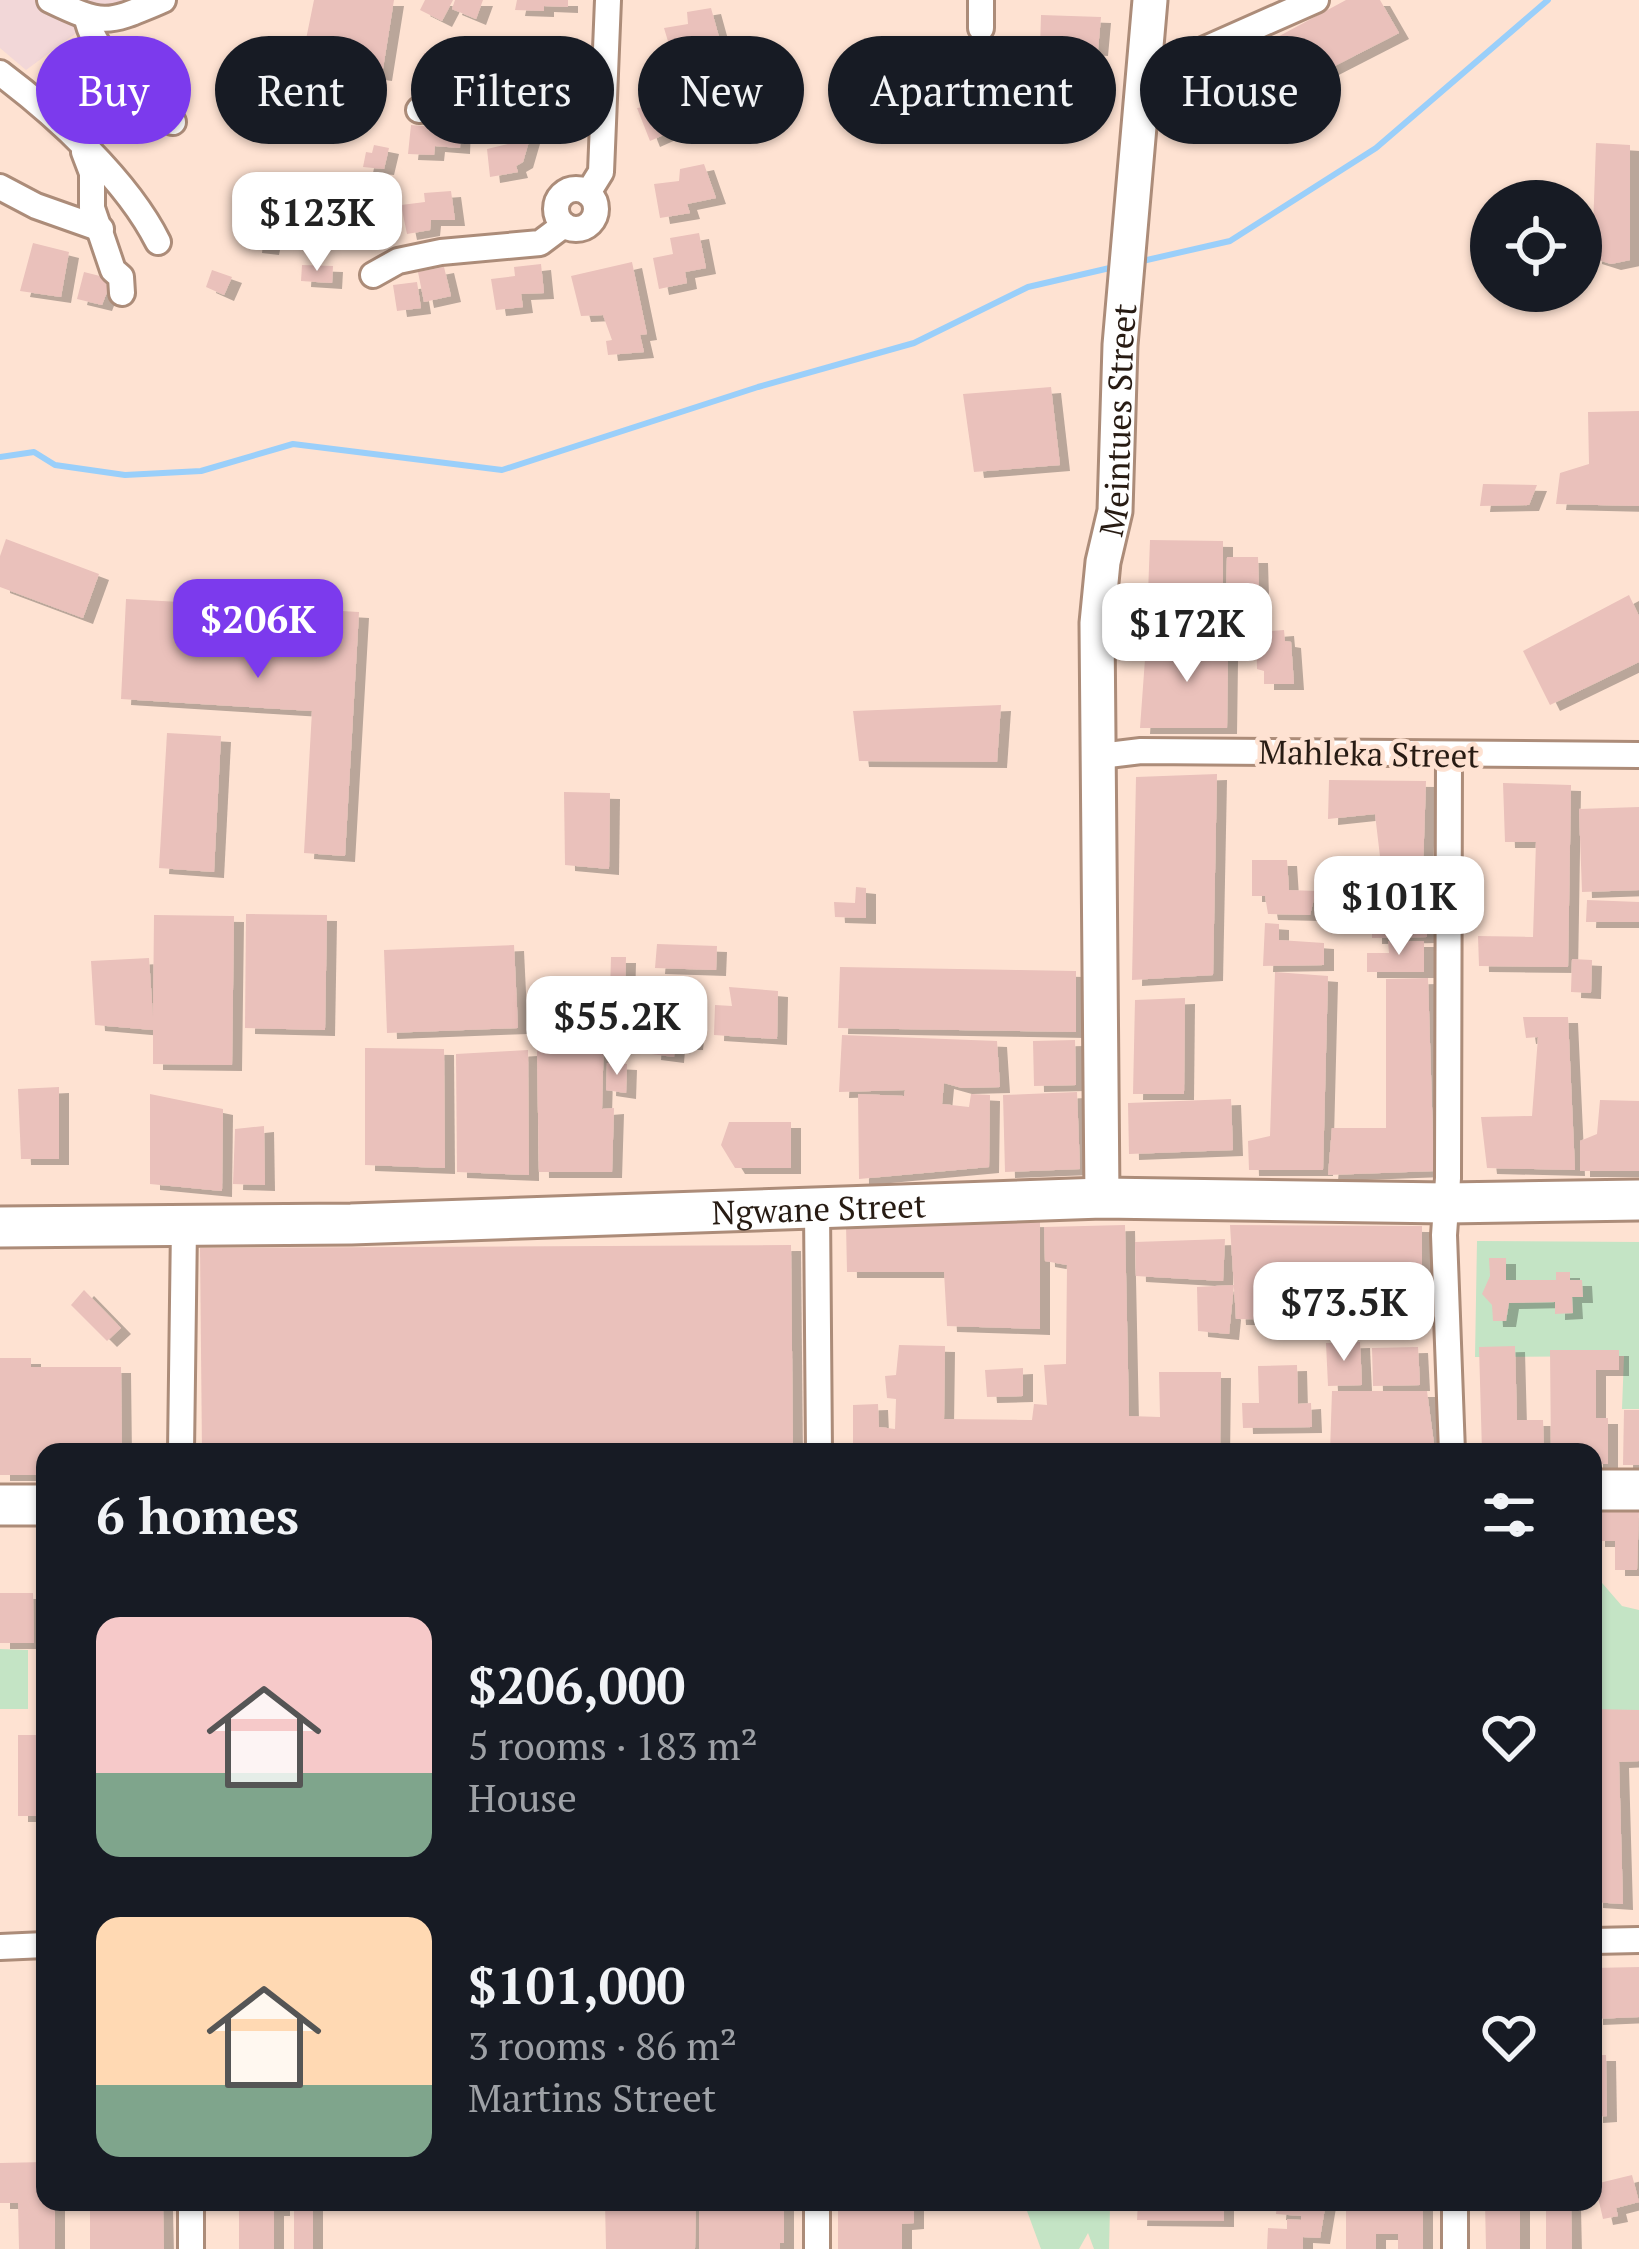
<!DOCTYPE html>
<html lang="en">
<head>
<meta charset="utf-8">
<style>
  :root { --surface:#171b24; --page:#242831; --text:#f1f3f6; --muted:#9ea1a6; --accent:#7c3aed }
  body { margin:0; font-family:"PT Serif",serif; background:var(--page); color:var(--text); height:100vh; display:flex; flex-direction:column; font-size:45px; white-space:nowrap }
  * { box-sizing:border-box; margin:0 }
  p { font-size:39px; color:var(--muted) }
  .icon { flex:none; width:66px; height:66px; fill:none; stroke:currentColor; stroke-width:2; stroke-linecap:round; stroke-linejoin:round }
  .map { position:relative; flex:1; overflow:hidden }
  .drawer { position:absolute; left:36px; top:1443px; width:1566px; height:768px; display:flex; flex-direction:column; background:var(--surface); border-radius:24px; box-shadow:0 3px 9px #0004 }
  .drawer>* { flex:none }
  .top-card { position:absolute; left:36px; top:36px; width:1569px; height:108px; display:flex; gap:24px }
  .tools { position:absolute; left:1470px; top:180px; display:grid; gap:24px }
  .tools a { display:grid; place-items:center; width:132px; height:132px; border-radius:50%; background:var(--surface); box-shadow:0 3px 9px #0004; font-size:60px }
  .price { position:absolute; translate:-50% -102px; padding:0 27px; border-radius:24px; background:#fff; color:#222; font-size:39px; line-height:78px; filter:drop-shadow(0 3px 6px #0008) }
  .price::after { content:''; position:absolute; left:50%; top:72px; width:36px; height:27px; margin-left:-18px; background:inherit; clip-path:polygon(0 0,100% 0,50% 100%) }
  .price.active { background:var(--accent); color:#fff }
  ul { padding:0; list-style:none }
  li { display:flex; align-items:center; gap:36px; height:300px; padding:0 60px }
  li span { display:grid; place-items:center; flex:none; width:336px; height:240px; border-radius:24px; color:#555 }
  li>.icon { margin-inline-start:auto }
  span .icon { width:144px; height:144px; fill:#fffc; stroke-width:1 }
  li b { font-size:51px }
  h2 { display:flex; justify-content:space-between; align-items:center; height:144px; padding:0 60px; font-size:51px }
  .chip { padding:0 42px; border-radius:54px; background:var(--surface); box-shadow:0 3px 9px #0004; font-size:42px; line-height:108px }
  .chip.active { background:var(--accent); color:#fff }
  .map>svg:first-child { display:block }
  .commercial { fill:#f2d7d8 }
  .green { fill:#c4e4c5 }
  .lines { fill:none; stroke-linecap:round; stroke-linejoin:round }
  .stream { stroke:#9acffa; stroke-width:6 }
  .building { fill:#eac1bb; filter:url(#shadow) }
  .street-casing { stroke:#ac8c79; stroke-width:30 }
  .secondary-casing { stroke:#ac8c79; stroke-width:39 }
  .primary-casing { stroke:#ac8c79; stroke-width:45 }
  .street { stroke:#fff; stroke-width:24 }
  .secondary { stroke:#fff; stroke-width:33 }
  .primary { stroke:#fff; stroke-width:39 }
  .labels { text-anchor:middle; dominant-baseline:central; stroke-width:9; stroke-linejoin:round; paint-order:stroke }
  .street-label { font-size:33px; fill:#271b13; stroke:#fee2d2 }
</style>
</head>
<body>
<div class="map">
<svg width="1639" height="2249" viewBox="0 0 1639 2249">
  <defs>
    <filter id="shadow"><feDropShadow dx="10" dy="6" stdDeviation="0" flood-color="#0004"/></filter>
  </defs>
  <rect width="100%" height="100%" fill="#fee2d2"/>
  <polygon class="commercial" points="0,0 137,0 98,17 26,70 0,48"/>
  <g class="green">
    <polygon points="1477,1241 1639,1242 1639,1409 1622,1409 1624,1356 1475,1357"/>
    <polygon points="1596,1576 1622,1606 1639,1610 1639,1717 1594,1716"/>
    <polygon points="0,1649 28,1650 28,1709 0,1709"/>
    <polygon points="1030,2202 1100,2202 1110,2207 1109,2249 1094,2249 1088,2233 1079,2249 1041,2249 1027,2211"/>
  </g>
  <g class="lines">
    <g class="stream">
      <polyline points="1138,262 1230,241 1376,148 1548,0"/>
      <polyline points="0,457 34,452 55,465 125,475 201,471 293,444 502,470 758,387 914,343 1028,287 1114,267"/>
    </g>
  </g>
  <g class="building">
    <polygon points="314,0 394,0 382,75 354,71 353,77 322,70 324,63 302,59"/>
    <polygon points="425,0 453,0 442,21 420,10"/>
    <polygon points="455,0 483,0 476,19 452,9"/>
    <polygon points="517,0 568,0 568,7 544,6 544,11 515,10"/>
    <polygon points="1346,0 1380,0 1399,33 1206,132 1183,88"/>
    <polygon points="711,8 719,37 697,43 699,53 673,58 664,28 688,24 687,12"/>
    <polygon points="1041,15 1101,17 1098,50 1040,47"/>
    <polygon points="494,41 521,42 521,56 494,56"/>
    <polygon points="452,49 476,54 471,83 446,78"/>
    <polygon points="553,52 560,80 538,85 531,57"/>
    <polygon points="424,53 447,57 443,85 420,81"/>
    <polygon points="520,65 526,94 503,98 497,70"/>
    <polygon points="711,88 719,118 693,123 687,92"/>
    <polygon points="686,102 692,127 668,133 662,108"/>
    <polygon points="656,105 668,133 650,141 637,108"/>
    <polygon points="435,119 461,120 460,148 435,146 434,155 408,154 411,125 434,127"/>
    <polygon points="532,131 523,162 516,166 518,172 490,177 487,149 512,143 510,136"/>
    <polygon points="1596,143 1630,145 1630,260 1611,264 1592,258"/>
    <polygon points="374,145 389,148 384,169 363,167 366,152 372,153"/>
    <polygon points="704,164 716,198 687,204 690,213 660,218 654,184 679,181 680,169"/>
    <polygon points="451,191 455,220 431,220 430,230 407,234 401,205 425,202 424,193"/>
    <polygon points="255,220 274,224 269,249 252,247"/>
    <polygon points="699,233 706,268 685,272 687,283 659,289 653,258 673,254 670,238"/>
    <polygon points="33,243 69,252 61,297 20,291"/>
    <polygon points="632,262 647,334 640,335 644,352 608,355 606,341 612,340 603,315 581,316 571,276"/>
    <polygon points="541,264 544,293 521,294 523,307 496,310 491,279 515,276 514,267"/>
    <polygon points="302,265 333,266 332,283 301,281"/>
    <polygon points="444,267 451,296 424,302 418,272"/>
    <polygon points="212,270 232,277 224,295 206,287"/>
    <polygon points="84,272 112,279 102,305 77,299"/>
    <polygon points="417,282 421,308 397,311 393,285"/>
    <polygon points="1051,387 1060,465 974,472 963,394"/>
    <polygon points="1639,411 1639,506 1556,504 1560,473 1589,464 1588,412"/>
    <polygon points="1483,484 1537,485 1529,505 1480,506"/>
    <polygon points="6,539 99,574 83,618 0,587 0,556"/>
    <polygon points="1150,540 1223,541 1223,594 1148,594"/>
    <polygon points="1227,557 1258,557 1259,591 1226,592"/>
    <polygon points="1629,595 1639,616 1639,662 1550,705 1523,651"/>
    <polygon points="126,599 359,612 345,856 304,853 312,711 121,699"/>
    <polygon points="1256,625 1270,626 1271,631 1284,630 1285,641 1291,642 1294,684 1264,684 1264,671 1257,669"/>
    <polygon points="1225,626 1228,646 1190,648 1190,653 1228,655 1227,728 1140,728 1145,659 1150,652 1185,651 1188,628"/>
    <polygon points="1001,705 997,762 859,761 853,711"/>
    <polygon points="167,733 221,736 214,872 159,868"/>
    <polygon points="1217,774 1213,975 1132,980 1136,777"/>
    <polygon points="1329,780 1426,781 1423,868 1381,865 1375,814 1328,819"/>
    <polygon points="1503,783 1571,785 1568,967 1479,966 1478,936 1533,937 1536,842 1505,842"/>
    <polygon points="564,792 610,793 609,869 565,865"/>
    <polygon points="1639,807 1639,890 1582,892 1579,809"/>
    <polygon points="1252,860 1287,860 1289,890 1316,891 1310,915 1268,914 1265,896 1252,896"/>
    <polygon points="856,887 866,888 866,918 835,917 834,902 855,903"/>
    <polygon points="1426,890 1427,937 1372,938 1372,914 1396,913 1396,891"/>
    <polygon points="1587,900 1639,902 1639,922 1586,922"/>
    <polygon points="246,914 327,915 325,1030 245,1028"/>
    <polygon points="154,915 234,916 232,1065 153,1064 153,1030 95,1025 91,961 149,958 153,1017"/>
    <polygon points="1265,923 1279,924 1279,940 1324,943 1324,965 1263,966"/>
    <polygon points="1388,941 1424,941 1424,972 1367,972 1367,953 1389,953"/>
    <polygon points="657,944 717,946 716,970 655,968"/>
    <polygon points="514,945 518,1028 387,1033 384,950"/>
    <polygon points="611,957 626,957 625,995 610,994"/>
    <polygon points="1572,959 1592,960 1591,993 1571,992"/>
    <polygon points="840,967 1076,971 1076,1032 838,1028"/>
    <polygon points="1275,972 1328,976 1323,1170 1249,1170 1248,1141 1270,1136"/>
    <polygon points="1428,978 1434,1171 1328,1175 1332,1128 1386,1128 1386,979"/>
    <polygon points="729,987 778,991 777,1039 714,1035 715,1005 732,1006"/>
    <polygon points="536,996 605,996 602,1109 614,1108 612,1172 539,1172"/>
    <polygon points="1185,998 1184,1094 1133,1094 1135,1000"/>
    <polygon points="623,1010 696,1016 693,1044 675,1044 674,1057 651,1054 652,1041 623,1036"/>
    <polygon points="1523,1017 1568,1017 1575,1170 1487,1168 1481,1117 1532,1116 1538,1037 1526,1038"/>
    <polygon points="842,1035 997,1041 1000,1087 962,1088 944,1083 942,1104 969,1107 971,1094 990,1095 989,1167 859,1179 858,1094 904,1096 905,1090 839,1092"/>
    <polygon points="1075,1040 1076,1085 1034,1086 1033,1041"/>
    <polygon points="365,1048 444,1049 445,1168 365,1165"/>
    <polygon points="528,1050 529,1175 457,1172 456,1054"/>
    <polygon points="607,1063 627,1064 626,1093 606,1090"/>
    <polygon points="59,1087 59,1159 21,1159 18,1089"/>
    <polygon points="1077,1092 1080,1169 1005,1172 1003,1095"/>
    <polygon points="150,1094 223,1109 222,1191 150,1184"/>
    <polygon points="1231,1099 1233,1150 1129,1154 1128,1103"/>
    <polygon points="1600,1100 1639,1101 1639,1171 1580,1171 1580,1141 1597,1134"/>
    <polygon points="729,1122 791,1122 791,1168 735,1168 721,1145"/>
    <polygon points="264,1126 265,1185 233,1184 235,1129"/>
    <polygon points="1040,1221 1040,1329 947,1326 944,1272 847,1272 846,1224"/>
    <polygon points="1125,1225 1129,1416 1160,1417 1159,1372 1221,1372 1220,1452 864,1452 863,1447 853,1447 853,1405 878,1404 879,1427 895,1429 896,1399 887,1398 885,1376 896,1375 899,1345 945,1346 944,1419 1032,1420 1034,1404 1047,1405 1044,1365 1066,1364 1067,1265 1045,1261 1044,1227"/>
    <polygon points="1230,1225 1422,1226 1422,1320 1236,1319"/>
    <polygon points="1225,1239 1223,1281 1136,1276 1135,1242"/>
    <polygon points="791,1245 793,1452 202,1452 200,1248"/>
    <polygon points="1489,1258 1506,1258 1506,1280 1556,1280 1556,1272 1570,1272 1570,1280 1582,1280 1583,1297 1572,1297 1573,1313 1555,1314 1555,1302 1509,1303 1506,1321 1493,1321 1492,1305 1482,1294 1490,1276"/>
    <polygon points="1234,1285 1229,1334 1198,1331 1197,1287"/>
    <polygon points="84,1290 121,1328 107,1341 71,1305"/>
    <polygon points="1360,1342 1362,1385 1328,1386 1326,1343"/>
    <polygon points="1515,1346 1517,1420 1543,1420 1544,1452 1482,1452 1479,1347"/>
    <polygon points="1418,1347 1420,1385 1373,1386 1372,1348"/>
    <polygon points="1550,1350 1619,1350 1619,1370 1596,1370 1596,1418 1608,1418 1608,1464 1593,1464 1593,1452 1551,1452"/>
    <polygon points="0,1358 31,1358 31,1367 121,1367 122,1452 45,1452 45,1475 0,1475"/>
    <polygon points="1297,1365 1298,1404 1311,1403 1312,1427 1243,1428 1242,1403 1259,1403 1258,1366"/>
    <polygon points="1023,1368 1023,1396 987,1397 985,1370"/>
    <polygon points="1332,1391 1427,1391 1435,1452 1330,1452"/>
    <polygon points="1624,1410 1639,1410 1639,1465 1623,1465"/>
    <polygon points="1595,1511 1639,1512 1637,1570 1615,1570 1615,1541 1595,1541"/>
    <polygon points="0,1593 33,1593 34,1643 0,1643"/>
    <polygon points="1593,1709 1639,1710 1639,1761 1619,1762 1623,1904 1593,1902"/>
    <polygon points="18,1735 44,1735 45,1826 39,1826 39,1816 18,1816"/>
    <polygon points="1639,1967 1639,2017 1593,2019 1593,1968"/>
    <polygon points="1593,2055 1606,2055 1607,2116 1593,2117"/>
    <polygon points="45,2162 45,2202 55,2202 55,2249 19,2249 18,2203 0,2203 0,2163"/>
    <polygon points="1632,2175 1639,2202 1616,2208 1618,2216 1603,2219 1595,2184"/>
    <polygon points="90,2202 163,2205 164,2249 90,2249"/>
    <polygon points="239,2202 280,2202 280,2210 274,2210 274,2249 239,2249"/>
    <rect x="294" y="2202" width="19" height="47"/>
    <polygon points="605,2202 696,2202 695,2249 606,2249"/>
    <polygon points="699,2202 784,2202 784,2243 780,2243 780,2249 699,2249"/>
    <polygon points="838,2202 914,2202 914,2223 902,2224 902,2249 838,2249"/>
    <polygon points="1138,2202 1224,2202 1224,2221 1137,2220"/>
    <polygon points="1277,2202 1326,2202 1320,2238 1303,2237 1303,2249 1267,2249 1268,2228 1287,2229 1287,2219 1301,2220 1301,2216 1276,2214"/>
    <polygon points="1346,2202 1423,2202 1423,2249 1398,2249 1398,2234 1376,2234 1376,2249 1346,2249"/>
    <polygon points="1485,2202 1520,2202 1520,2249 1486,2249"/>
    <polygon points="1546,2202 1571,2202 1572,2249 1546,2249"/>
  </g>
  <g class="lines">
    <g class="street-casing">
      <g id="street">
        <path d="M50,0c56,27 58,23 113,0"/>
        <path d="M87,18c7,40 59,76 86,104"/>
        <polyline points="981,28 981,0"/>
        <path d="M0,73c56,42 127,107 158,169"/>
        <polyline points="419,110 447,108 603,119"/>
        <polyline points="1140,119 1185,58 1316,0"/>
        <polyline points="84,152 92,173 92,208 113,270 121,277 122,293"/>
        <polyline points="0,187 36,206 101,229"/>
        <circle cx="576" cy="209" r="20"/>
        <polyline points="588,193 601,172 608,0"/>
        <polyline points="373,275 398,261 441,252 540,243 564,225"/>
        <polyline points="1449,755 1448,1178 1444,1235 1452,1452"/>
        <polyline points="1100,756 1141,751 1639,755"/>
        <polyline points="817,1209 819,1452"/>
        <polyline points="181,1452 184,1226"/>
        <polyline points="1593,1941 1639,1940"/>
        <polyline points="0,1947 45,1945"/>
        <polyline points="191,2202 191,2249"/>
        <polyline points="1455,2202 1455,2249"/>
        <polyline points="817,2249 817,2202"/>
      </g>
    </g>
    <g class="secondary-casing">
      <g id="secondary">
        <path id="s1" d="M1102,1198l-5,-575 6,-61 12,-51 5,-166 30,-345"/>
      </g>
    </g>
    <g class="primary-casing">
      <g id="primary">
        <path id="s2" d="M0,1227l351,-3 751,-26 345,5 192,-3"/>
        <polyline points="1593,1490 1639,1490"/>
        <polyline points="0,1505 45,1505"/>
      </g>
    </g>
    <use href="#street" class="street"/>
    <use href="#secondary" class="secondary"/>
    <use href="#primary" class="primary"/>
  </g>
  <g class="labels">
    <g class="street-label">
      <text stroke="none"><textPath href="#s1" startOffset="780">Meintues Street</textPath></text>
      <text transform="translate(1369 753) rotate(1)">Mahleka Street</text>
      <text stroke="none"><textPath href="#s2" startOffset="819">Ngwane Street</textPath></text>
    </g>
  </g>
</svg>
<div class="tools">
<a><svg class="icon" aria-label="locate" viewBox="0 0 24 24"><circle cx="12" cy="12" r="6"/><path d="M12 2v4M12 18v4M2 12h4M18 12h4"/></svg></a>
</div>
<b class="price" style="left:317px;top:274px">$123K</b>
<b class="price active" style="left:258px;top:681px">$206K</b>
<b class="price" style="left:1187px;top:685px">$172K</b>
<b class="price" style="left:1399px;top:958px">$101K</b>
<b class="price" style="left:617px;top:1078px">$55.2K</b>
<b class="price" style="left:1344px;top:1364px">$73.5K</b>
<div class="top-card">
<a class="chip active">Buy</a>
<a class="chip">Rent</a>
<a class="chip">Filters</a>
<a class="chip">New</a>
<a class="chip">Apartment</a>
<a class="chip">House</a>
</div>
<section class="drawer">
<h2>6 homes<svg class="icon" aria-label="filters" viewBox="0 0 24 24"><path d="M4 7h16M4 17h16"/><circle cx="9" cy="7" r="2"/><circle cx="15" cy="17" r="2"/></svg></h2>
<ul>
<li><span style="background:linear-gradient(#f6c9c9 65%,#7fa58c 0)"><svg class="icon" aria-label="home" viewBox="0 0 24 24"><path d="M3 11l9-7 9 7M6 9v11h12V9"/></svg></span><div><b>$206,000</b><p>5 rooms · 183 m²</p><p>House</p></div><svg class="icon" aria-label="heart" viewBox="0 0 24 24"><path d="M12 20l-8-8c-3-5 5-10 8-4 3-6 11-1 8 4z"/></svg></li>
<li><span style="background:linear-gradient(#ffd9b3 70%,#7fa58c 0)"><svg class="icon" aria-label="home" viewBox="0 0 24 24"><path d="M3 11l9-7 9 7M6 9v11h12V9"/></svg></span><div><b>$101,000</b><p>3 rooms · 86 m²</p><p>Martins Street</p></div><svg class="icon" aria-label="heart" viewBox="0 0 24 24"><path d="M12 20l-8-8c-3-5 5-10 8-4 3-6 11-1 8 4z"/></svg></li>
</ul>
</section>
</div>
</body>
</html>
